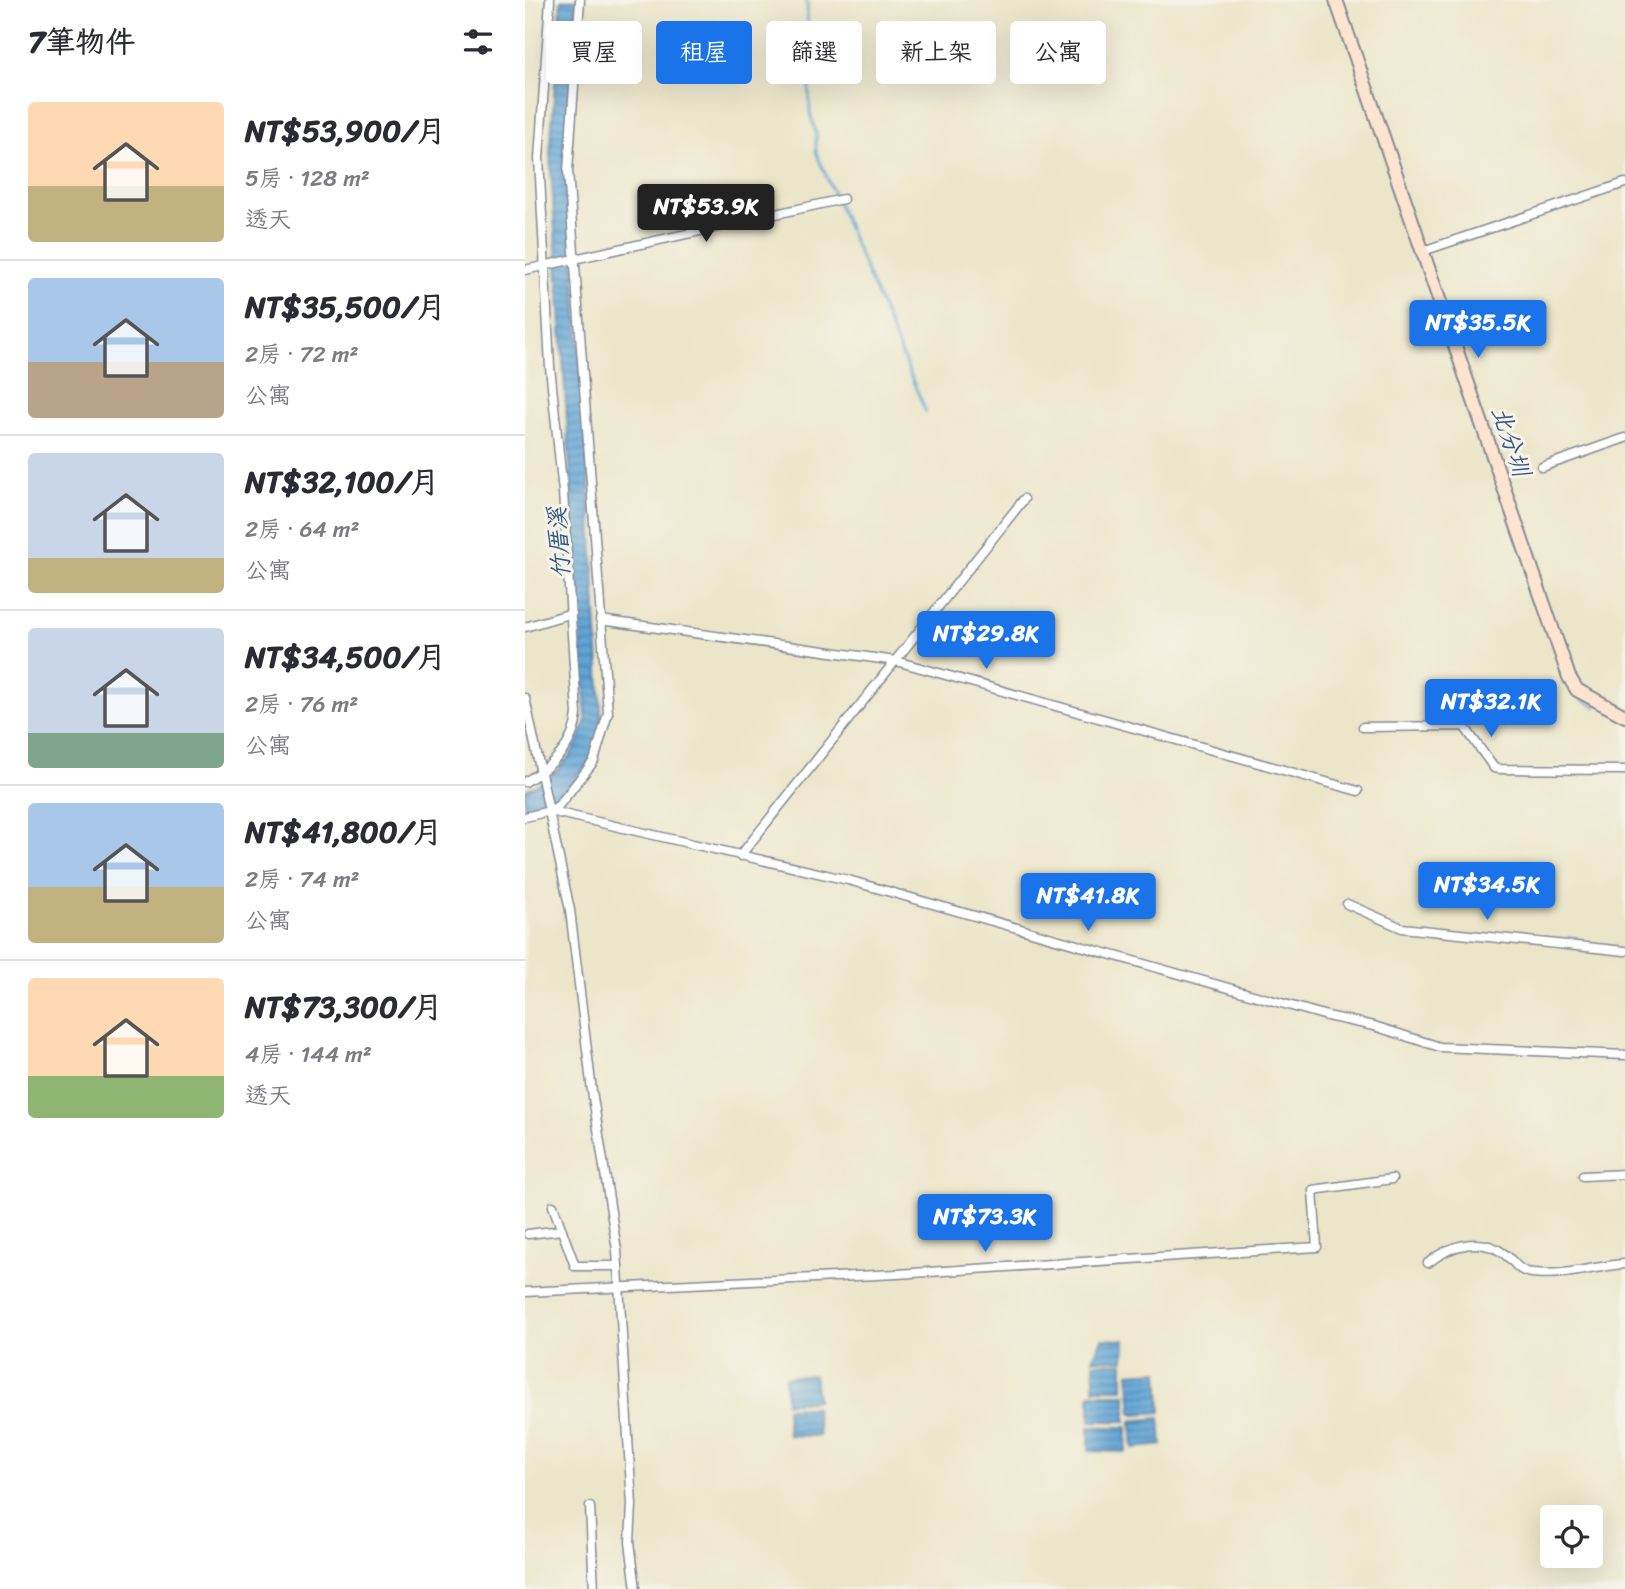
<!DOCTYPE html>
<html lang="zh-TW">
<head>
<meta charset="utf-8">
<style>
  :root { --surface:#fff; --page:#f2f2f3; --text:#2b2b33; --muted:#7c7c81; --line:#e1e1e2; --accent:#1a73e8 }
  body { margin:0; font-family:Sriracha,"LXGW WenKai TC",sans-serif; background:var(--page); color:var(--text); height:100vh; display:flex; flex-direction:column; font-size:26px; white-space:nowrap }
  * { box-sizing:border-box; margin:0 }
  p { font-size:23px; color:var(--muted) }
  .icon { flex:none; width:38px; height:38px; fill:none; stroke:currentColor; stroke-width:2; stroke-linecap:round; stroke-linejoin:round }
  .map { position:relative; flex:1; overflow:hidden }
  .drawer { display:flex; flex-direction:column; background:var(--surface); width:525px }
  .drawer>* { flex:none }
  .guide { position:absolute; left:21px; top:21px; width:665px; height:63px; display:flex; gap:14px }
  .tools { position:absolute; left:1015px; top:1505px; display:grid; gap:14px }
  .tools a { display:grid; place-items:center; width:63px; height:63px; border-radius:7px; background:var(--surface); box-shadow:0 7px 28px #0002; font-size:35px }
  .price { position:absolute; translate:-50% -60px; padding:0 16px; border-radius:7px; background:var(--accent); color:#fff; font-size:23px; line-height:46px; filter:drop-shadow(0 2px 4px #0008) }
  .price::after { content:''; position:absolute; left:50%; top:42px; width:21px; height:16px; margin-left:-10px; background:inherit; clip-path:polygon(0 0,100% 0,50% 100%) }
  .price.selected { background:#222; color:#fff }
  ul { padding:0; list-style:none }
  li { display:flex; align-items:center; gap:21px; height:175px; padding:0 28px }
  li+li { border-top:2px solid var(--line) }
  li span { display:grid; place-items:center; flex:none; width:196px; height:140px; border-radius:7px; color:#555 }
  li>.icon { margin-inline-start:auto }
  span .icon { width:84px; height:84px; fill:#fffc; stroke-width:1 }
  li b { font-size:30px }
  h2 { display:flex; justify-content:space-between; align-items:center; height:84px; padding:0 28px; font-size:30px }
  .chip { padding:0 24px; border-radius:7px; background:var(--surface); box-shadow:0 7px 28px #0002; font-size:24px; line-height:63px }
  .chip.selected { background:var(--accent); color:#fff }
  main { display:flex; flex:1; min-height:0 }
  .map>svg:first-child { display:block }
  .water { fill:url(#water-rules); stroke:#3e6a9a; stroke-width:2 }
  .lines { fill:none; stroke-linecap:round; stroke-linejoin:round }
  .stream { stroke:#60a4d5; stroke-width:2.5 }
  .street-casing { stroke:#838a94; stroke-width:11 }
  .secondary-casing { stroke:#838a94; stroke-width:16 }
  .street { stroke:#fff; stroke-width:8 }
  .secondary { stroke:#fde4d1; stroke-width:12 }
  .labels { text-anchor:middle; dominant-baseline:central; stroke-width:6; stroke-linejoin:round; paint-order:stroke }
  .water-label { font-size:24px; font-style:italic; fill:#335888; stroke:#f7f3e8 }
</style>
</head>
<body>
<main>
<section class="drawer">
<h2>7筆物件<svg class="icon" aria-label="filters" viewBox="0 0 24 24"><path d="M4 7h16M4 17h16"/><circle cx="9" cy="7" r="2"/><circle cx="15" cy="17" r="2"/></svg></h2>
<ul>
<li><span style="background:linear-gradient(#ffd9b3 60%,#c2b280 0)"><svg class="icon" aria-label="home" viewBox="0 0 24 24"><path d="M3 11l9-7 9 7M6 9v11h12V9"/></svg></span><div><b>NT$53,900/月</b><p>5房 · 128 m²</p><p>透天</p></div></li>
<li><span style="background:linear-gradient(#a9c7e8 60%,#b9a48a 0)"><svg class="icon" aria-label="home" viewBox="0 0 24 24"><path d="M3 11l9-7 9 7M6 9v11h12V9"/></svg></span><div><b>NT$35,500/月</b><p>2房 · 72 m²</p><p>公寓</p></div></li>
<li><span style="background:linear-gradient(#c9d6e8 75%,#c2b280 0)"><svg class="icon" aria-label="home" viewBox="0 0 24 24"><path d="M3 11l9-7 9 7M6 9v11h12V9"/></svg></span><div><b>NT$32,100/月</b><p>2房 · 64 m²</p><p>公寓</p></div></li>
<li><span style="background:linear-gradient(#c9d6e8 75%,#7fa58c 0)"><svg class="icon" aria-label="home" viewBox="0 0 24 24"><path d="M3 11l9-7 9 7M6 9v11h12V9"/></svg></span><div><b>NT$34,500/月</b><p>2房 · 76 m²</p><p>公寓</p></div></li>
<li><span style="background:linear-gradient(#a9c7e8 60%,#c2b280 0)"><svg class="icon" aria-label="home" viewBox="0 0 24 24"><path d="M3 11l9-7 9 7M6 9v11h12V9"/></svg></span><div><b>NT$41,800/月</b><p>2房 · 74 m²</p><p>公寓</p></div></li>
<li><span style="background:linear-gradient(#ffd9b3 70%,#8fb573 0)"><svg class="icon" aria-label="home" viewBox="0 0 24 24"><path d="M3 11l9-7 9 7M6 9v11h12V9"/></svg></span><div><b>NT$73,300/月</b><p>4房 · 144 m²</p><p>透天</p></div></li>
</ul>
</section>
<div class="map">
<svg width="1100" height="1589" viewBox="0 0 1100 1589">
  <defs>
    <pattern id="water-rules" width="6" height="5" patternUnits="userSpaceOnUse" patternTransform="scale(1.75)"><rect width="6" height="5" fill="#60a4d5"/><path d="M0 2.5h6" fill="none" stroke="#4e86b0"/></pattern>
  </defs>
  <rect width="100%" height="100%" fill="#f7f3e8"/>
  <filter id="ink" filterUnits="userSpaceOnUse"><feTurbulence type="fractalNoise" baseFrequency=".0143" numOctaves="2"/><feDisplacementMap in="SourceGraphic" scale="14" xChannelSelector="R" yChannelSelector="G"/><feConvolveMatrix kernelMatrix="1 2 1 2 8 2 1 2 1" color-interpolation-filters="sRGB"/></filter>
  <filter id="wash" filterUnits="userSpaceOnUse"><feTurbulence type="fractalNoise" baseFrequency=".00686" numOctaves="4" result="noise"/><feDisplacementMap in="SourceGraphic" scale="28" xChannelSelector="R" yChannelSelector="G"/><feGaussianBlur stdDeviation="1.57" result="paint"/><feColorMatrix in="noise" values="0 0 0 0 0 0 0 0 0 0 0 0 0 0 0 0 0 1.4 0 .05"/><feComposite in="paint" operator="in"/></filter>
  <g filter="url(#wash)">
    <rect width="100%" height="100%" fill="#ebe6c9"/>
    <g class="water">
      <path d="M36,0h16l-8,193 21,300 12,234 -11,34 -37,41 -29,8v-20c34,-13 51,-37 61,-70l-36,-567z"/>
      <polygon points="577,1339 600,1340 599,1360 568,1359"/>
      <rect x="569" y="1363" width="29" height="26"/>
      <polygon points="634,1371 636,1412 607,1414 604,1373"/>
      <polygon points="289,1375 292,1400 261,1403 260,1377"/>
      <rect x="565" y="1394" width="36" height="27"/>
      <polygon points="290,1407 294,1436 263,1435 261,1408"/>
      <polygon points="635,1418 637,1445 608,1448 606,1421"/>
      <polygon points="564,1427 602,1427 601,1452 564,1451"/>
    </g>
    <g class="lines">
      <g class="stream">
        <polyline points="282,0 285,113 291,133 291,152 401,412"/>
        <polyline points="1058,700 1071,707"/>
      </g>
    </g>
  </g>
  <g filter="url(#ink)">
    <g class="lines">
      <g class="street-casing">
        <g id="street">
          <polyline points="898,251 1100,183"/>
          <polyline points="0,270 318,199"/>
          <polyline points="1017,467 1100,438"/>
          <polyline points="75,620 371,661 833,791"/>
          <polyline points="0,627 47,613"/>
          <polyline points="0,698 45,910 67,1091 92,1250 107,1505 105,1542 111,1589"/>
          <polyline points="838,727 939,726 969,768 974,769 1100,770"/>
          <path d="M0,782c27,-16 49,-35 52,-68l-14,-222 -13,-125 -11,-209 11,-158"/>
          <polyline points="25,811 323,880 802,1016 849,1026 915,1047 1100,1055"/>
          <polyline points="0,817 25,811 34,805 69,761 83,713 43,171 55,0"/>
          <polyline points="215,856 499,499"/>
          <polyline points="822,904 877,928 1100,951"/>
          <polyline points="1058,1176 1100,1174"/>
          <polyline points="28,1206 50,1266 93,1266"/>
          <polyline points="3,1234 37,1230"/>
          <path d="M903,1263c23,-19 55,-28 79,-7 10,9 12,16 26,17 33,4 61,-7 92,-9"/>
          <polyline points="0,1292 372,1274 792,1247 788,1190 867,1179"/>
          <polyline points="65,1507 69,1589"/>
        </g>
      </g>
      <g class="secondary-casing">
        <polyline id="secondary" points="811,0 1044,677 1052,690 1100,716"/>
      </g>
      <use href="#street" class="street"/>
      <use href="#secondary" class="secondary"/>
    </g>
  </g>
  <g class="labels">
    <g class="water-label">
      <text transform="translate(986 441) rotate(71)">北分圳</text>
      <text transform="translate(34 543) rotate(-94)">竹厝溪</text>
    </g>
  </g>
</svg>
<div class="tools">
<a><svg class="icon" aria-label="locate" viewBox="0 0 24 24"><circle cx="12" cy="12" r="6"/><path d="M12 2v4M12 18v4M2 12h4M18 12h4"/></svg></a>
</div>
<b class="price selected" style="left:181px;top:244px">NT$53.9K</b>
<b class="price" style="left:953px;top:360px">NT$35.5K</b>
<b class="price" style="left:461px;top:671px">NT$29.8K</b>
<b class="price" style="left:966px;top:739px">NT$32.1K</b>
<b class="price" style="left:962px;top:922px">NT$34.5K</b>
<b class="price" style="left:563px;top:933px">NT$41.8K</b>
<b class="price" style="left:460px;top:1254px">NT$73.3K</b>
<div class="guide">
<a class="chip">買屋</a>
<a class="chip selected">租屋</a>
<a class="chip">篩選</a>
<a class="chip">新上架</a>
<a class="chip">公寓</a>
</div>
</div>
</main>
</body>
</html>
